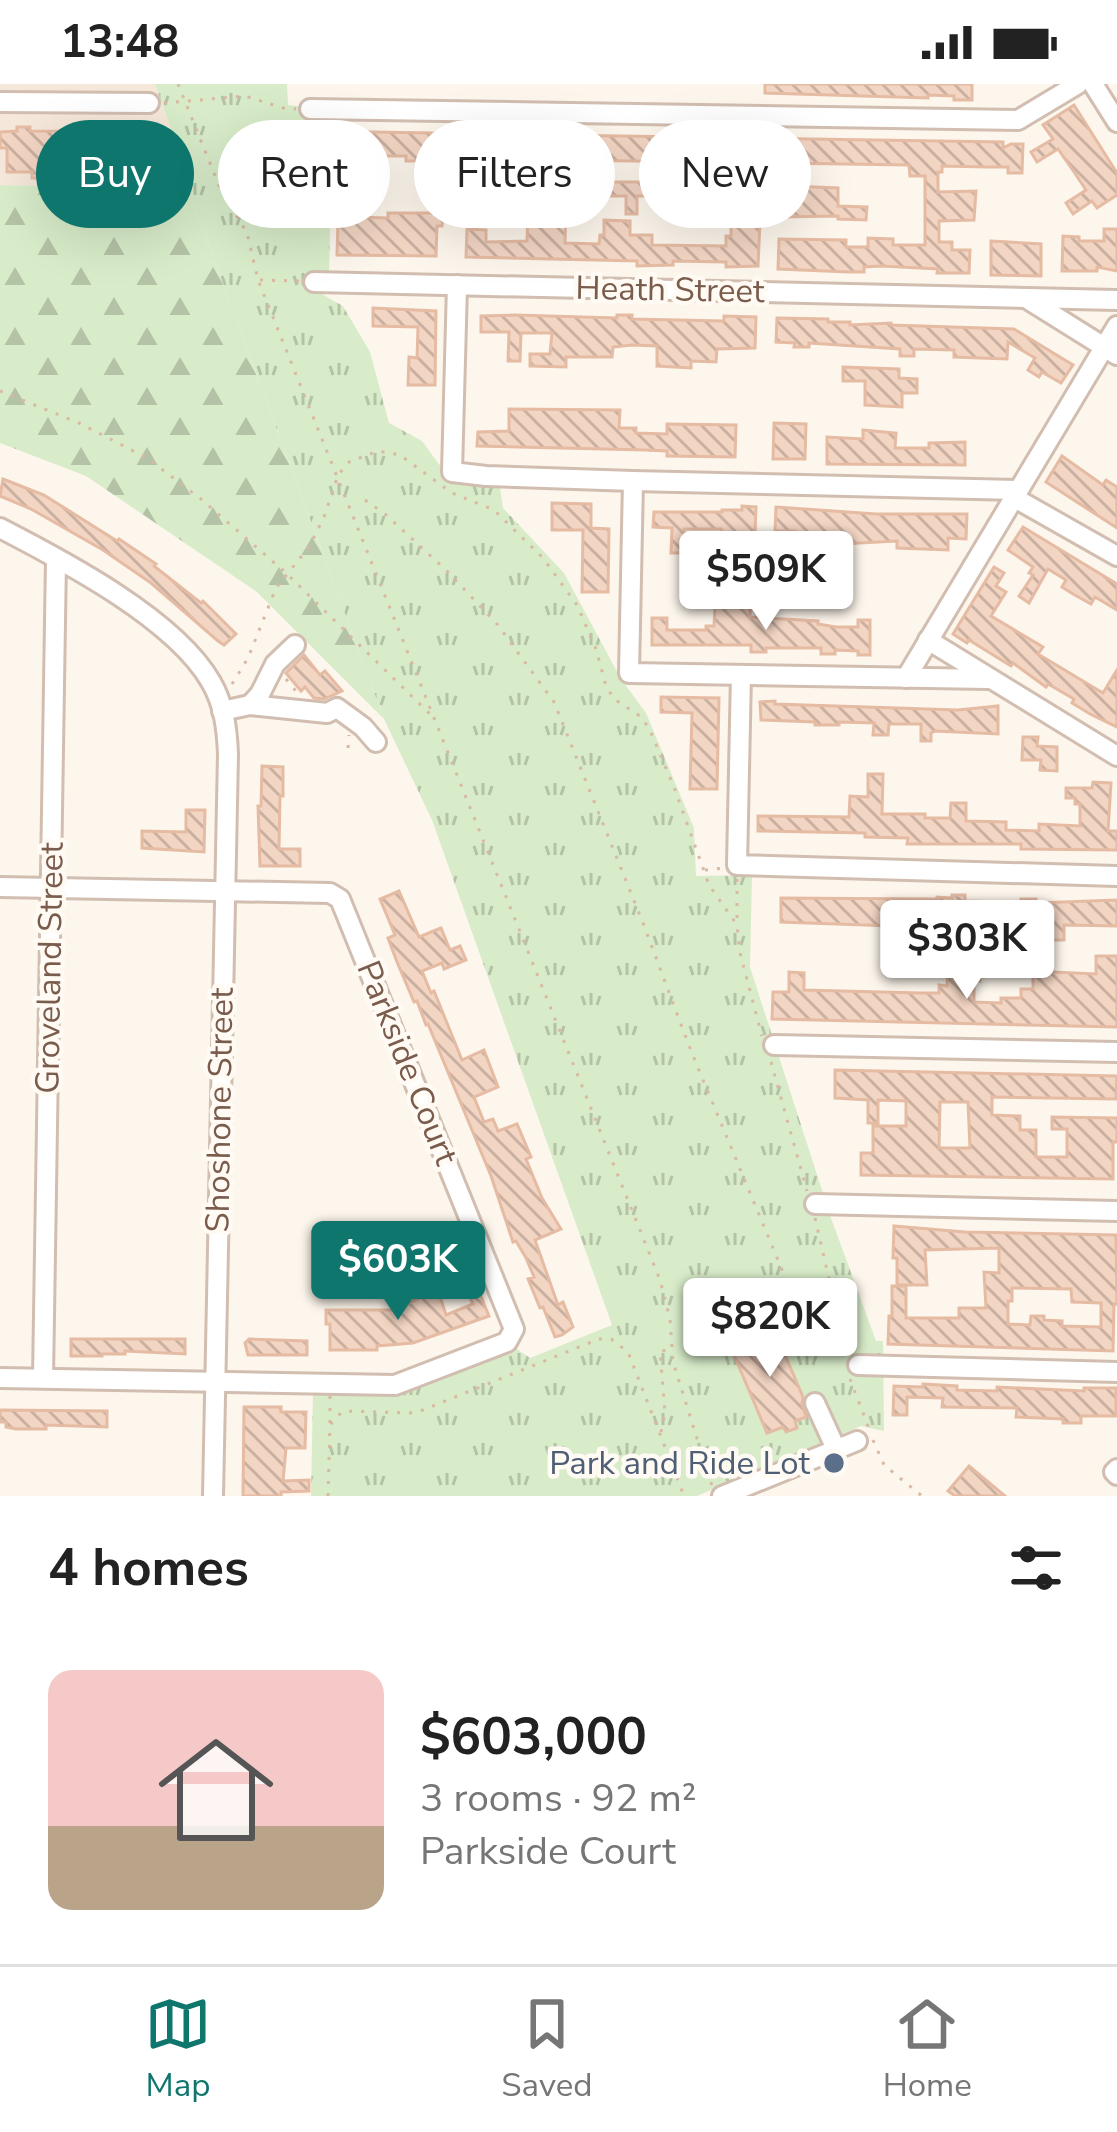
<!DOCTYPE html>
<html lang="en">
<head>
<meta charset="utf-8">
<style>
  :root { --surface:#fff; --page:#f6f6f6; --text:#222; --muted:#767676; --line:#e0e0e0; --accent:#0f766e }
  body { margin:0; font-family:"Nunito Sans",sans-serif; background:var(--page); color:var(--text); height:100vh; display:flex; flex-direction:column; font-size:45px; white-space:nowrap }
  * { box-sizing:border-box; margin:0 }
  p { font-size:39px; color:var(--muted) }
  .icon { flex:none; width:66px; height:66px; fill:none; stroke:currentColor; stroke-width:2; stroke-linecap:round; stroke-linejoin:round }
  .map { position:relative; height:1412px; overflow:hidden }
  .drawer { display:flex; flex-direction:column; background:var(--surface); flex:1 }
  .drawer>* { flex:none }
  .hud { position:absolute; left:36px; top:36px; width:1047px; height:108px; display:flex; gap:24px }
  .price { position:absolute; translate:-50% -102px; padding:0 27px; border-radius:12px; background:#fff; color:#222; font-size:39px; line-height:78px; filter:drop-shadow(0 3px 6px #0008) }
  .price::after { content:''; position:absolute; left:50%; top:72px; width:36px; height:27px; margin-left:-18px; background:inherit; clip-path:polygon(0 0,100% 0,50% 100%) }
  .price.current { background:var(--accent); color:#fff }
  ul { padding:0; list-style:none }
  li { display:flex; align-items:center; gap:36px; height:300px; padding:0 48px }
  li span { display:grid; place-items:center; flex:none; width:336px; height:240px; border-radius:24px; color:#555 }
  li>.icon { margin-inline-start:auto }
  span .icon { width:144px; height:144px; fill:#fffc; stroke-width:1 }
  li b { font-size:51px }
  h2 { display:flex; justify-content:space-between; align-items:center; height:144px; padding:0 48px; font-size:51px }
  .tag { padding:0 42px; border-radius:54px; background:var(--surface); box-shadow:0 12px 48px #0002; font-size:42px; line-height:108px }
  .tag.current { background:var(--accent); color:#fff }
  .status { display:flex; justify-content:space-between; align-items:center; height:84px; padding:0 60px; background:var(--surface); direction:ltr }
  .status svg { height:33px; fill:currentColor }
  .menu { display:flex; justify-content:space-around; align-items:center; height:168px; border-top:3px solid var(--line); background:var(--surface); font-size:33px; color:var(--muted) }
  .menu a { display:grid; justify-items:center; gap:6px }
  .menu .current { color:var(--accent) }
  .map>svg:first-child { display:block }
  .residential { fill:#f5e8da }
  .forest { fill:url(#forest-firs) }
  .park { fill:url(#park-tufts) }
  .building { fill:url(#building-back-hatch); stroke:#e6bba3; stroke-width:3; fill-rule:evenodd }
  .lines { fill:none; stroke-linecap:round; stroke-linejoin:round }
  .minor-casing { stroke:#d1beb0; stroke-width:24 }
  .path { stroke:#d9b8a5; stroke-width:3; stroke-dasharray:3 9; stroke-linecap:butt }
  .minor { stroke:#fff; stroke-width:18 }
  .service-dot { fill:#5c6f8a; stroke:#fffaf3; stroke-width:4.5 }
  .labels { text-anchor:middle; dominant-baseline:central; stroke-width:9; stroke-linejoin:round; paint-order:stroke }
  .street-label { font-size:33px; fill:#7a5c4d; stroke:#fffaf3 }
  .service-label { font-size:33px; fill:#4e5e75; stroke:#fffaf3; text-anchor:end }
</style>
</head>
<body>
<div class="status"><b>13:48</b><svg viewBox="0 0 49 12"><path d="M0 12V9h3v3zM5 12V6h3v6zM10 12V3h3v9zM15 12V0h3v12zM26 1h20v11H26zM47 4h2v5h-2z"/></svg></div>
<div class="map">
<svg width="1117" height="1412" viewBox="0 0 1117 1412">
  <defs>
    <pattern id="forest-firs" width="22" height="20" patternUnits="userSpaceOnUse" patternTransform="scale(3)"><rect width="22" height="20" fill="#d8ecc9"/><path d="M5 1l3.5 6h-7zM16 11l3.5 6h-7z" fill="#b4c2a5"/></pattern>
    <pattern id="park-tufts" width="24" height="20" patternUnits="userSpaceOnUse" patternTransform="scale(3)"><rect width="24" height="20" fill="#d8ecc9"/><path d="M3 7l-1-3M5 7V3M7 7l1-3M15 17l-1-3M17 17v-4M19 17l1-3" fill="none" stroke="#b4c2a5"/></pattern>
    <pattern id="building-back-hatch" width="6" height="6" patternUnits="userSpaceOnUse" patternTransform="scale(3)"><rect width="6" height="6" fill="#f3d5c3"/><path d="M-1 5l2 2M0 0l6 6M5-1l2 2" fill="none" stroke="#cab0a1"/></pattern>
  </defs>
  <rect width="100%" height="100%" fill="#fdf6ec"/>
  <polygon class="residential" points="0,0 155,0 178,65 188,105 0,101"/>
  <polygon class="forest" points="0,101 188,105 384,635 257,508 86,392 0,359"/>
  <polygon class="park" points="155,0 287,0 288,21 304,23 305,108 331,110 329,189 311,189 311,204 343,222 370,268 389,339 422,357 451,397 500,404 503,424 564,489 621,595 646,629 694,744 696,792 752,791 750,883 831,1134 876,1257 883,1257 884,1347 861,1342 697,1412 311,1412 313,1307 397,1310 514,1263 530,1274 612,1241 432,736 384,635 188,105 178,65"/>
  <g class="building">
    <polygon points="765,0 972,0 972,16 954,16 954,12 928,11 928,14 765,9"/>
    <polygon points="1074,21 1117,89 1117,111 1097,124 1092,117 1073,130 1066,119 1086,106 1074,88 1058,65 1037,78 1031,68 1053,55 1043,41"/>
    <polygon points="17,43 30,43 30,47 168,48 168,66 176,66 176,88 126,86 125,100 59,98 59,94 32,94 32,88 7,88 7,64 0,64 0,48 17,47"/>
    <polygon points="309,47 1003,58 1003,64 1011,60 1023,60 1022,89 1008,89 1008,83 987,83 942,82 942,88 938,88 938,108 976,107 974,136 939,137 939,158 952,158 952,166 970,166 969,189 937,189 938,185 881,182 864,183 864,188 849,188 778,185 779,155 846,156 846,163 868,163 868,154 893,155 893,161 925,161 925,92 910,92 909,81 564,76 564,81 556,81 557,126 566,126 565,159 599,160 600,151 604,151 604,136 630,137 630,151 652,151 652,161 726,162 726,152 731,152 731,115 704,115 704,103 746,104 746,101 766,101 838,104 838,122 867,123 866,136 838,135 838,132 781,133 781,115 761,115 758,182 726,183 726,178 673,177 673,181 637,182 637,177 466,173 467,145 486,146 486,158 527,157 528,128 545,129 545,107 525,107 526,75 505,75 504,79 472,78 472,74 422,73 422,77 406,77 406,72 377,72 377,79 367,78 367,72 346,71 346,93 365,94 365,108 353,108 353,133 388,134 388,129 443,129 442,142 437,142 436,172 337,171 339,106 314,106 314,92 334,92 334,71 309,71"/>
    <polygon points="585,98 659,98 659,112 637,112 637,130 626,130 626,112 585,112"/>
    <polygon points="1104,145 1117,145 1117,187 1097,183 1097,187 1062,187 1063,152 1079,153 1079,157 1104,157"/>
    <polygon points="991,157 1041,160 1041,192 991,191"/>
    <polygon points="373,224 436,227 435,301 408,301 409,273 417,274 418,243 373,242"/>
    <polygon points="515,231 617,234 617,231 632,231 632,235 724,237 724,232 756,233 755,264 717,265 716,278 691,277 691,284 657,282 657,262 632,261 613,263 612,273 566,273 566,283 530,282 530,270 550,270 552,249 521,249 520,277 508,277 509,248 481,248 481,232"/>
    <polygon points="777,234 828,235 828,238 850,238 850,241 891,239 891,241 1014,245 1073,281 1061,299 1042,288 1039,293 1028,286 1035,274 1008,258 1007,275 954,273 954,266 914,265 914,272 900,272 900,265 809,259 809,263 794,263 795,259 776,258"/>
    <polygon points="843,283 899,285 899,294 917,295 917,309 902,309 902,323 865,321 865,297 843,297"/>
    <polygon points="509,325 620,326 619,344 636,344 636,349 667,350 667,340 736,341 735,373 667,372 667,367 645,366 477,362 478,348 509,347"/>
    <polygon points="774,339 806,340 805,375 773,375"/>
    <polygon points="863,346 896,349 895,364 929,364 929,359 965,358 965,381 827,380 827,353 863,355"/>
    <polygon points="1062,372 1103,401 1106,396 1117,403 1117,444 1046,398"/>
    <polygon points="3,395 44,411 117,457 119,455 156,480 154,482 201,519 203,517 236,550 224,561 218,557 151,499 103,466 31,425 0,412"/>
    <polygon points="552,419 591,420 591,444 609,445 608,508 582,508 583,446 552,446"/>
    <polygon points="742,422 756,423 755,450 724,450 721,445 684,445 683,469 671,469 672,444 653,443 654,428 722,428 722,426 742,426"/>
    <polygon points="776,423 876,430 967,430 966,455 948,454 948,466 897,464 897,457 841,460 810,458 810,453 795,453 795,447 775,447"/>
    <polygon points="1023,443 1117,500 1117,526 1095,513 1091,520 1073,510 1062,503 1066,496 1048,485 1029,519 1019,512 1033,491 1029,489 1033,483 1008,466"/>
    <polygon points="994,483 1004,489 996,502 1006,508 991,532 1043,563 1038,570 1103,609 1117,586 1117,643 1090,630 1072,619 1074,615 1048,600 1046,603 1013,579 1011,582 969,556 967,559 953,550"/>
    <polygon points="715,522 750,524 750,533 818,537 818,540 836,543 858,543 858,536 870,536 870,571 858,571 858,567 835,566 835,570 821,570 821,564 766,564 766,568 751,568 751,561 652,561 652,534 667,534 667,546 706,546 706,542 714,542"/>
    <polygon points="304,571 320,591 325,587 342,607 324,615 314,614 305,603 301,607 286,589"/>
    <polygon points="661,613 719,614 717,705 690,705 692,629 661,628"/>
    <polygon points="775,617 775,620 958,626 998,622 998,650 935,647 931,649 931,657 921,657 921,640 889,640 888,651 873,651 874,639 839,638 839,641 815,641 815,638 761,636 760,618"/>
    <polygon points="1023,653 1038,653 1037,662 1057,663 1057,687 1040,686 1041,676 1022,676"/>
    <polygon points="262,682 283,683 283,712 280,712 279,765 300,765 300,782 260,782 258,722 261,722"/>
    <polygon points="868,690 883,690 882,730 925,730 925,734 950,734 951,719 966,719 966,737 1006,738 1006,746 1039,747 1039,740 1080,742 1080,720 1075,720 1075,714 1066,714 1066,704 1092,704 1093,698 1111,699 1108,747 1117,747 1117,766 1021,765 1021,760 907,760 908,754 865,753 865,749 758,747 758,732 849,733 850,712 868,713"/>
    <polygon points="186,726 205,726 204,768 142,764 142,747 186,748"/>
    <polygon points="399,807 419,853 441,844 450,866 460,862 466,876 444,885 442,879 422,887 431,909 434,907 462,976 484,966 498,1003 474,1013 484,1038 493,1035 498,1047 517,1040 531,1073 526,1075 542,1114 561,1145 535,1156 558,1221 563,1218 573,1243 562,1251 555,1253 543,1223 540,1224 528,1195 534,1193 526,1174 516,1157 513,1158 491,1092 428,940 426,941 417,917 414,918 397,878 388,854 395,851 380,815"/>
    <polygon points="952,811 965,811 965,817 1000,818 1000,837 952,838 952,833 891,832 891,842 781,838 781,814 937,815 937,813 952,814"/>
    <polygon points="1021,815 1036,815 1036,819 1117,816 1117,842 1064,841 1064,856 1044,856 1044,846 1021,846"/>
    <polygon points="1096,872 1117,872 1117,943 772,935 773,908 789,908 789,888 804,889 804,906 919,909 939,909 939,901 947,902 948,885 980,886 980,897 974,897 974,918 1001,919 1001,914 1021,914 1021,905 1033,905 1033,887 1096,890"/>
    <path d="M835,986l282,6 -1,23 -124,-2v18l28,1v14h16v27h31v-28h-15v-12l65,1v24h-4v37l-252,-4v-22h12v-27h33v-25l-28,-1v23h-10v-23l-33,-2zM940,1018h28l2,46h-31z"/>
    <path d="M894,1142l71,6 151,3 1,69h-3l-1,47 -225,-7 1,-28h3v-30h14v32h53v-10h27l-2,-36 15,1v-25l-74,2 2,35h-30v-27h-4zM1012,1204l59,1 1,13 29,1v24l-39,-1v-5l-18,-1v-4h-13l-1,9 -22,-1v-23h4z"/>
    <polygon points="438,1206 446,1231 473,1220 470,1214 480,1210 489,1232 413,1259 377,1262 377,1266 330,1266 330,1240 326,1240 326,1226 392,1226"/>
    <polygon points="772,1241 803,1313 802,1319 806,1333 795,1337 797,1344 786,1348 783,1343 767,1349 729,1259"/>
    <polygon points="71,1255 185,1255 185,1270 125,1267 125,1270 102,1270 102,1272 71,1272"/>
    <polygon points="249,1255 307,1257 307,1271 248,1271 245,1259"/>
    <polygon points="923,1300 957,1302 957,1306 997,1307 997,1303 1084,1307 1084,1304 1116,1304 1116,1332 1081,1332 1081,1339 1063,1339 1063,1335 1016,1333 1017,1324 942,1323 943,1314 907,1313 907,1331 893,1331 894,1302 923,1303"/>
    <polygon points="244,1323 281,1323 281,1328 306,1328 305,1364 286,1364 283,1397 309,1396 309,1407 281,1408 281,1412 243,1412"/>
    <polygon points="0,1326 107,1327 107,1343 46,1341 46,1345 16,1345 6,1343 6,1338 0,1338"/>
    <polygon points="969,1382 1005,1412 955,1412 948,1407"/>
  </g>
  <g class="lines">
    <g class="minor-casing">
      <g id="minor">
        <polyline points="1093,0 1117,38"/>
        <polyline points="0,18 149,19"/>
        <polyline points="310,25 1018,36 1078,0"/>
        <polyline points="314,198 1117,216"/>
        <polyline points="457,201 452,388 486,392 633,397 1017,406"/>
        <polyline points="1029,216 1117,271"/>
        <polyline points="633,397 629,589 988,595"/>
        <polyline points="1013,413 1117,472"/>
        <path d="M0,444c64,33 175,91 211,154 13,22 16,47 17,72l-15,742"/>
        <polyline points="928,556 1117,672"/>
        <polyline points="741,591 737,781 1117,792"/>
        <polyline points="906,594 1117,242"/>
        <polyline points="250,621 260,610 275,580 295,561"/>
        <polyline points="222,627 250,621 327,629 337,624 363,643 376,658"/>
        <polyline points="0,803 330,809 340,815 514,1245 507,1258 395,1301 0,1294"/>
        <polyline points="774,961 1117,968"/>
        <polyline points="815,1120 1117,1127"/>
        <polyline points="858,1281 1117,1288"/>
        <polyline points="43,1294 56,475"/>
        <polyline points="815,1319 836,1365"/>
        <polyline points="1117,1385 1114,1388 1117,1391"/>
        <polyline points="722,1412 857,1357"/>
      </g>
    </g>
    <g class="path">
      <polyline points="178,0 220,104 247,149 258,196 660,1196 670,1235 673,1278 712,1402"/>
      <polyline points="164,19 245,12 283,24 296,25"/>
      <polyline points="260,196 299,197"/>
      <polyline points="0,307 79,339 147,374 201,415 286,489 432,632"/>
      <polyline points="365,416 385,430 446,486 497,540 554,618 643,839 691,967 795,1217"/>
      <polyline points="286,595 299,611"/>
      <polyline points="232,600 248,574 276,504 309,463 324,433 338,391 349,378 378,367 400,371 452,409 494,426 543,474 577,521 596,565 606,602 614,615 640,632 649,644 674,703 709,801 737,841 740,869 762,952"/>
      <polyline points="348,664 349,651"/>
      <polyline points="705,786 725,784"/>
      <polyline points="737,795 737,839"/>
      <polyline points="771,978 807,1107"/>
      <polyline points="815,1134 829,1195 853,1252 854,1268"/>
      <polyline points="850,1295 870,1347"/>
      <polyline points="330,1312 330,1339"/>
      <polyline points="661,1348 665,1330 660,1267 670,1266"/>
      <polyline points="873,1356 884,1381 922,1412"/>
      <polyline points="328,1412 330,1341 337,1332 345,1327 410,1329 423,1326 599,1255 611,1255 628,1268 684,1412"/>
    </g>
    <use href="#minor" class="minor"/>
  </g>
  <circle class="service-dot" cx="834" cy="1379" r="12"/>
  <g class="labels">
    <g class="street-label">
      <text transform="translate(670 206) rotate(1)">Heath Street</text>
      <text transform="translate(50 884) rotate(-89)">Groveland Street</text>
      <text transform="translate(407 979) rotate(68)">Parkside Court</text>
      <text transform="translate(220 1026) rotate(-89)">Shoshone Street</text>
    </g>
    <g class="service-label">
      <text x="810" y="1379">Park and Ride Lot</text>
    </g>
  </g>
</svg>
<b class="price" style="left:766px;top:549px">$509K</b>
<b class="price" style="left:967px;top:918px">$303K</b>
<b class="price current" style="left:398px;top:1239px">$603K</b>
<b class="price" style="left:770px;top:1296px">$820K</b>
<div class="hud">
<a class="tag current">Buy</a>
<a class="tag">Rent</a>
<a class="tag">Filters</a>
<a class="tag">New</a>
</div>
</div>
<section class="drawer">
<h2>4 homes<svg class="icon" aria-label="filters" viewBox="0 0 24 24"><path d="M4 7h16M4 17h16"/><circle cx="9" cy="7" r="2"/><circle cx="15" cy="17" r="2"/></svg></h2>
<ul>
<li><span style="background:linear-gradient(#f6c9c9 65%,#b9a48a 0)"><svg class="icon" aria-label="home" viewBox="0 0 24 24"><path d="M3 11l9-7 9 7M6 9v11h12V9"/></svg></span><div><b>$603,000</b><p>3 rooms · 92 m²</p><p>Parkside Court</p></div></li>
</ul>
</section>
<nav class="menu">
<a class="current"><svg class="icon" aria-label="map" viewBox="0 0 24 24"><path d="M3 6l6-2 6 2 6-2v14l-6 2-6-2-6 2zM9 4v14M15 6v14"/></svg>Map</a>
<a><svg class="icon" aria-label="saved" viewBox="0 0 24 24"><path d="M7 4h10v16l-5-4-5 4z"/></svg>Saved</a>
<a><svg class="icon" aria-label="home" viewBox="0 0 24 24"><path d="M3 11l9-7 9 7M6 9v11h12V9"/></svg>Home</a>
</nav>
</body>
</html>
